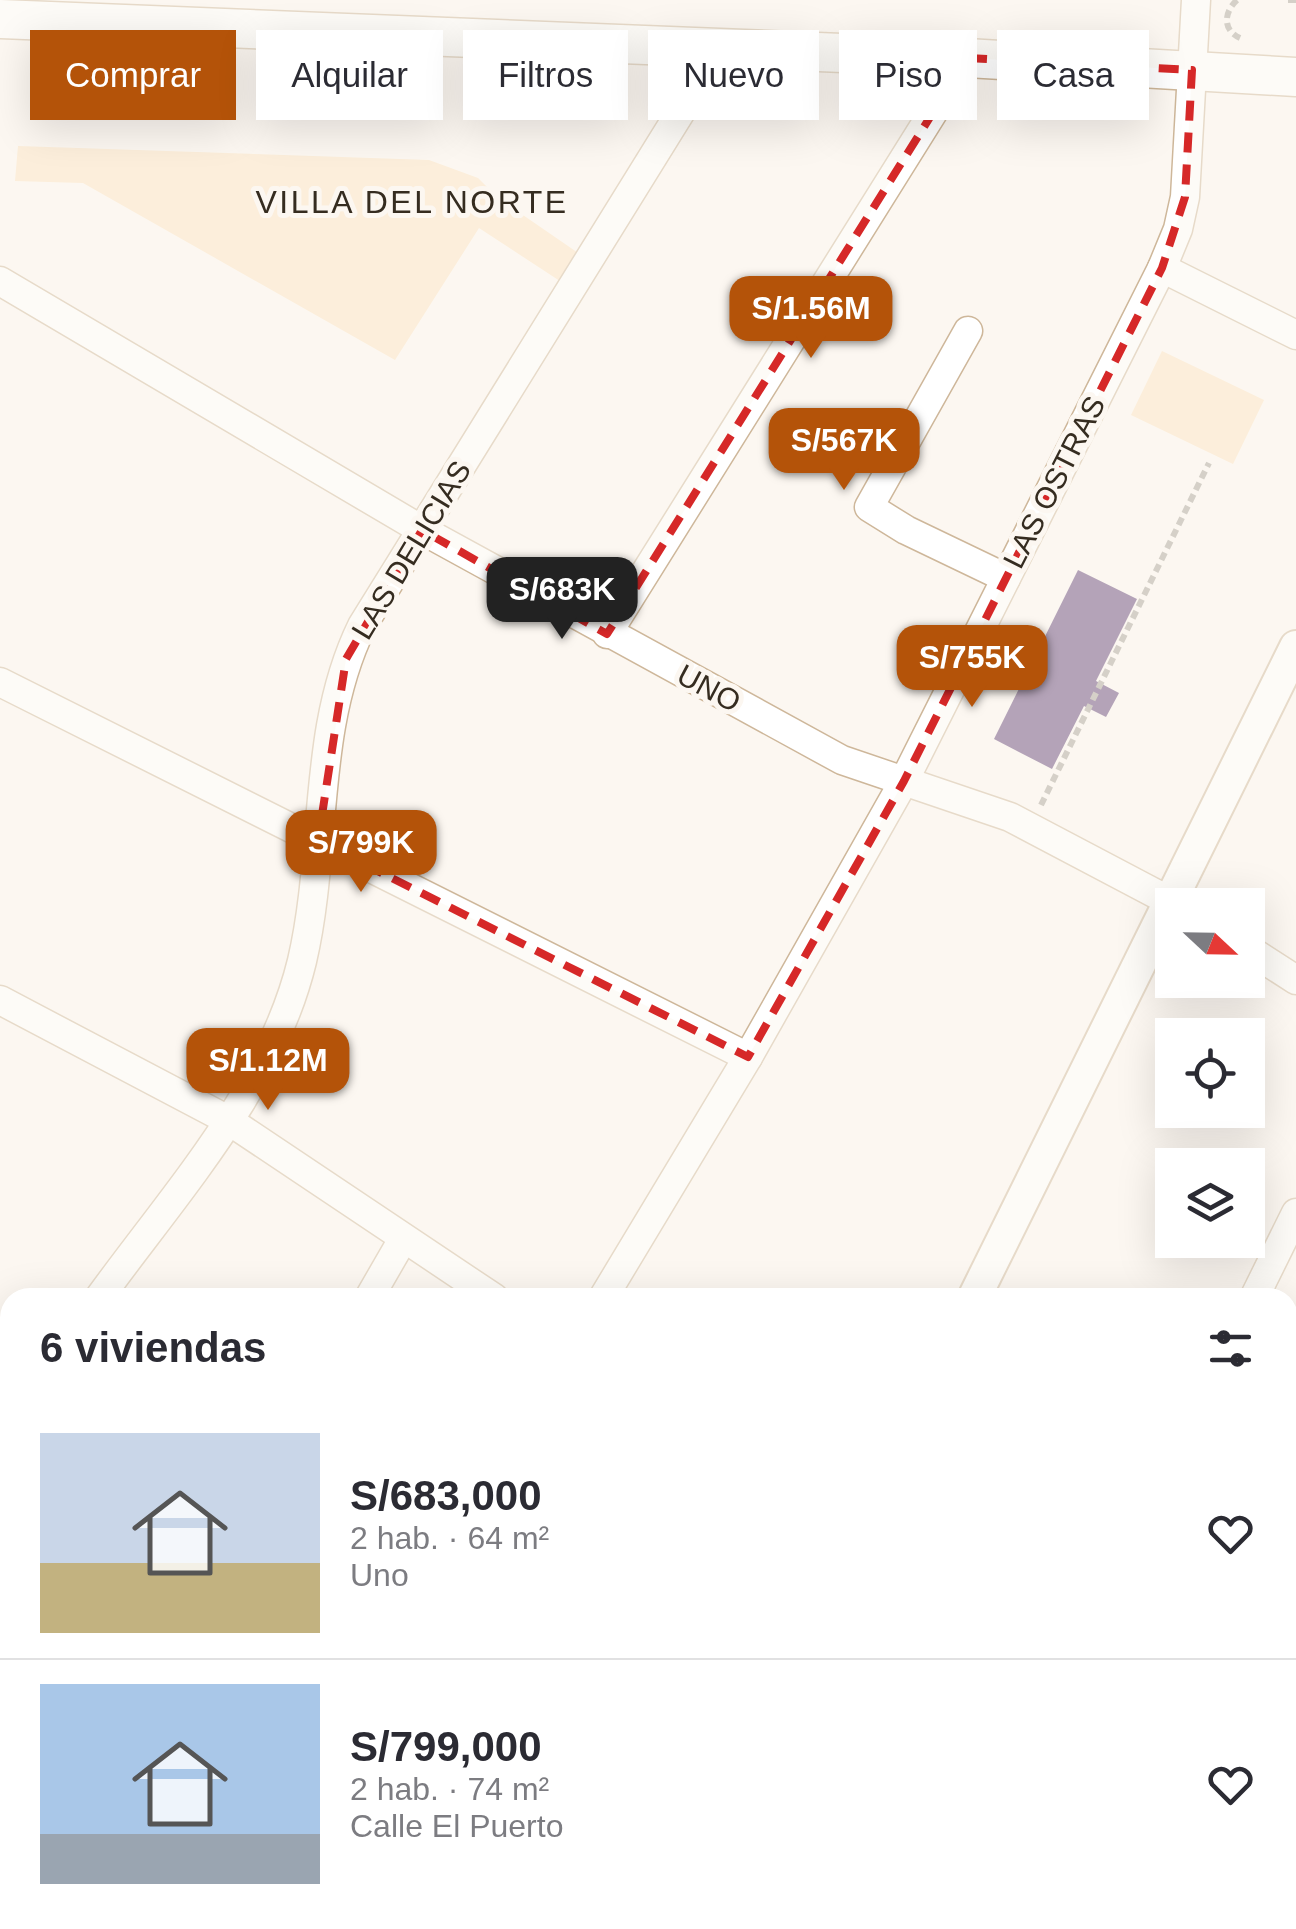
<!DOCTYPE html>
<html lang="es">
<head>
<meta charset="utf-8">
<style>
  :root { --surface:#fff; --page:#f2f2f3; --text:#2b2b33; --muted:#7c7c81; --line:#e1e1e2; --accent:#b45309 }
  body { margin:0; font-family:Arial,sans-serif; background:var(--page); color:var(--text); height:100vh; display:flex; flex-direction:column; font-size:38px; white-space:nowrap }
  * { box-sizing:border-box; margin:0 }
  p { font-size:32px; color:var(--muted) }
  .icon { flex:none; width:55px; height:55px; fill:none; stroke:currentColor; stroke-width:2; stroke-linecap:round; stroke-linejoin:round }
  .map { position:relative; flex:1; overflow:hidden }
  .drawer { position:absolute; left:0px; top:1288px; width:1298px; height:642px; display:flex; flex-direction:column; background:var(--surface); border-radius:30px 30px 0 0; box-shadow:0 10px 40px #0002 }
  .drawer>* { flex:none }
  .guide { position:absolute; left:30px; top:30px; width:1238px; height:90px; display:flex; gap:20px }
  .needle { width:65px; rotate:112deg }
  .controls { position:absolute; left:1155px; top:888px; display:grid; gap:20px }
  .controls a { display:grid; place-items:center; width:110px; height:110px; border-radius:0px; background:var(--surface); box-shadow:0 10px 40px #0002; font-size:50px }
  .price { position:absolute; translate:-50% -85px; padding:0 22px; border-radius:20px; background:var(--accent); color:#fff; font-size:32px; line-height:65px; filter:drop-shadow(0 2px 5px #0008) }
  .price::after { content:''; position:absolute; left:50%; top:60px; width:30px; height:22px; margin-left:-15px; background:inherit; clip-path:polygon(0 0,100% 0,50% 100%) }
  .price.on { background:#222; color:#fff }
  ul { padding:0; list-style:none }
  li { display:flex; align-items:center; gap:30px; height:250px; padding:0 40px }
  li+li { border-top:2px solid var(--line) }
  li span { display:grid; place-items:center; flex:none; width:280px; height:200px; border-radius:0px; color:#555 }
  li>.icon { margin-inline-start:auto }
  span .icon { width:120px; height:120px; fill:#fffc; stroke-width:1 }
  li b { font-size:42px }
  h2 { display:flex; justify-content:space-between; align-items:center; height:120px; padding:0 40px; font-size:42px }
  .tag { padding:0 35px; border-radius:0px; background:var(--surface); box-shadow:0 10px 40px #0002; font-size:35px; line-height:90px }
  .tag.on { background:var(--accent); color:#fff }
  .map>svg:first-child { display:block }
  .green { fill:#fde2c0 }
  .building { fill:#5d3c73 }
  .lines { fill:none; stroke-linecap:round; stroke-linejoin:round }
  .minor-casing { stroke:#ceb79a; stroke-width:31 }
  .tertiary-casing { stroke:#ceb79a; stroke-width:36 }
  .secondary-casing { stroke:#ceb79a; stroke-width:41 }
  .path { stroke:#a7a098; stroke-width:6; stroke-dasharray:8 5; stroke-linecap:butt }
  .minor { stroke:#fff; stroke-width:28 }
  .tertiary { stroke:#fff; stroke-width:32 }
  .secondary { stroke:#fff; stroke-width:38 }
  .marked { fill:none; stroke:#d62828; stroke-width:8; stroke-dasharray:20 12; stroke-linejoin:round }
  .labels { text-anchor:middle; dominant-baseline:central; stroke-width:10; stroke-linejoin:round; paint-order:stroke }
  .street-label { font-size:30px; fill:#352c20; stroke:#fcf7f1 }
  .neighbourhood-label { font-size:32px; letter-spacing:2.5px; fill:#352c20; stroke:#fcf7f1 }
</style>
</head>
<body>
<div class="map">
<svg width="1296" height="1929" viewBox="0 0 1296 1929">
  <rect width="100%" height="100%" fill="#fcf7f1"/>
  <g class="green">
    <polygon points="18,146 429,160 478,178 498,198 584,257 566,285 479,228 395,360 83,183 15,181"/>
    <polygon points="1162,351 1264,400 1233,464 1131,415"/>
  </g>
  <polygon class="building" points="1078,570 1137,599 1096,681 1119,693 1106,717 1084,706 1052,769 994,739"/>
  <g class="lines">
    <g class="minor-casing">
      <g id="minor">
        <polyline points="1162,268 1296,335"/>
        <polyline points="0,281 422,530 842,760 1010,817 1177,905"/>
        <polyline points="968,331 869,507 906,530 1006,578"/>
        <polyline points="607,634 967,58"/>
        <polyline points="0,682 748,1057"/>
        <polyline points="1248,949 1296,980"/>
        <polyline points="0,1000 228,1120 494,1298"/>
        <path d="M99,1298c76,-105 172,-209 203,-337 26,-111 9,-231 60,-335l357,-576"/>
        <polyline points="369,1298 403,1239"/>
        <polyline points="603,1298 748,1057 904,781 1162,268 1178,229 1185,197 1196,0"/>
        <polyline points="1254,1298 1296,1213"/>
        <polyline points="0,1434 10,1420"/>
        <polyline points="1288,1775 1296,1758"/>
        <polyline points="0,1803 10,1808"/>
        <polyline points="252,1920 271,1929"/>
        <polyline points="792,1920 809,1929"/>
        <polyline points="934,1929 938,1920"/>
        <polyline points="1210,1929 1215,1920"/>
      </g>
    </g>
    <g class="tertiary-casing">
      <g id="tertiary">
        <polyline points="974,1298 1296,647"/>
        <polyline points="662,1929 666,1920"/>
      </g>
    </g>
    <g class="secondary-casing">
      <polyline id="secondary" points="0,19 967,58 1296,77"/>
    </g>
    <g class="path">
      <path d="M1237,0c-13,12 -15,30 3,38"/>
      <polyline points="1288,0 1296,0"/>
      <polyline points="1041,805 1209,463"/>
    </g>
    <use href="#minor" class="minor"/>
    <use href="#tertiary" class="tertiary"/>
    <use href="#secondary" class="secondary"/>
  </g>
  <path d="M0 0H1296V1929H0ZM967,58l225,12 -7,127 -23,71 -258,513 -156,276 -430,-216 28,-182 76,-129 185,104z" fill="#fcf7f1" fill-opacity=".55" fill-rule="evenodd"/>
  <path class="marked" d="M967,58l225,12 -7,127 -23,71 -258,513 -156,276 -430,-216 28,-182 76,-129 185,104z"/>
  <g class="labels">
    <g class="street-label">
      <text transform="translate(1054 482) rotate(-63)">LAS OSTRAS</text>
      <text transform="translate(411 550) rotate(-59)">LAS DELICIAS</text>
      <text transform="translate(709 688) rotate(28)">UNO</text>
    </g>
    <g class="neighbourhood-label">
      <text x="412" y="202">VILLA DEL NORTE</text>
    </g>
  </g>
</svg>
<div class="controls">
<a><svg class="needle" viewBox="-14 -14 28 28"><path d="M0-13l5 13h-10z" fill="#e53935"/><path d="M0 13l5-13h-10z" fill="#7c7c81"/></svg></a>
<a><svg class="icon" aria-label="locate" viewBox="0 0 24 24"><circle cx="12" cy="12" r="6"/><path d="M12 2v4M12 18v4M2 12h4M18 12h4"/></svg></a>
<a><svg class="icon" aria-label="layers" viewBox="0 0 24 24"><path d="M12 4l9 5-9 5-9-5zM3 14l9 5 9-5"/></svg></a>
</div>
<b class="price" style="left:811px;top:361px">S/1.56M</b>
<b class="price" style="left:844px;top:493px">S/567K</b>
<b class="price on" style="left:562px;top:642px">S/683K</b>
<b class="price" style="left:972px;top:710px">S/755K</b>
<b class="price" style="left:361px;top:895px">S/799K</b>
<b class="price" style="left:268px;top:1113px">S/1.12M</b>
<div class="guide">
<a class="tag on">Comprar</a>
<a class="tag">Alquilar</a>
<a class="tag">Filtros</a>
<a class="tag">Nuevo</a>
<a class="tag">Piso</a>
<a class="tag">Casa</a>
</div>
<section class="drawer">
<h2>6 viviendas<svg class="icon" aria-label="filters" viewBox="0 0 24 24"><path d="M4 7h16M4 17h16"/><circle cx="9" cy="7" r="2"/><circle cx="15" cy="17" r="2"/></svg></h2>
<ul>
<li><span style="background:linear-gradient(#c9d6e8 65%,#c2b280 0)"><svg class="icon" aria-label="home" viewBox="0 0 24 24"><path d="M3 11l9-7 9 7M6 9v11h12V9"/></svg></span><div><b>S/683,000</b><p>2 hab. · 64 m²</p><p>Uno</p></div><svg class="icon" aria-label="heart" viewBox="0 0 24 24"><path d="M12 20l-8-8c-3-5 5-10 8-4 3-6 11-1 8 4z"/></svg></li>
<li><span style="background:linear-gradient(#a9c7e8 75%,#9aa5b1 0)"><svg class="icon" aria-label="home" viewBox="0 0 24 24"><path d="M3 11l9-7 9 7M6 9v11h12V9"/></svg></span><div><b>S/799,000</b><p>2 hab. · 74 m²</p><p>Calle El Puerto</p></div><svg class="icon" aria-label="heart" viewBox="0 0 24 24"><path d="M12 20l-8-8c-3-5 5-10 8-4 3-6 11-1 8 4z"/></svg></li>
</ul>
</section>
</div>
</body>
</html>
